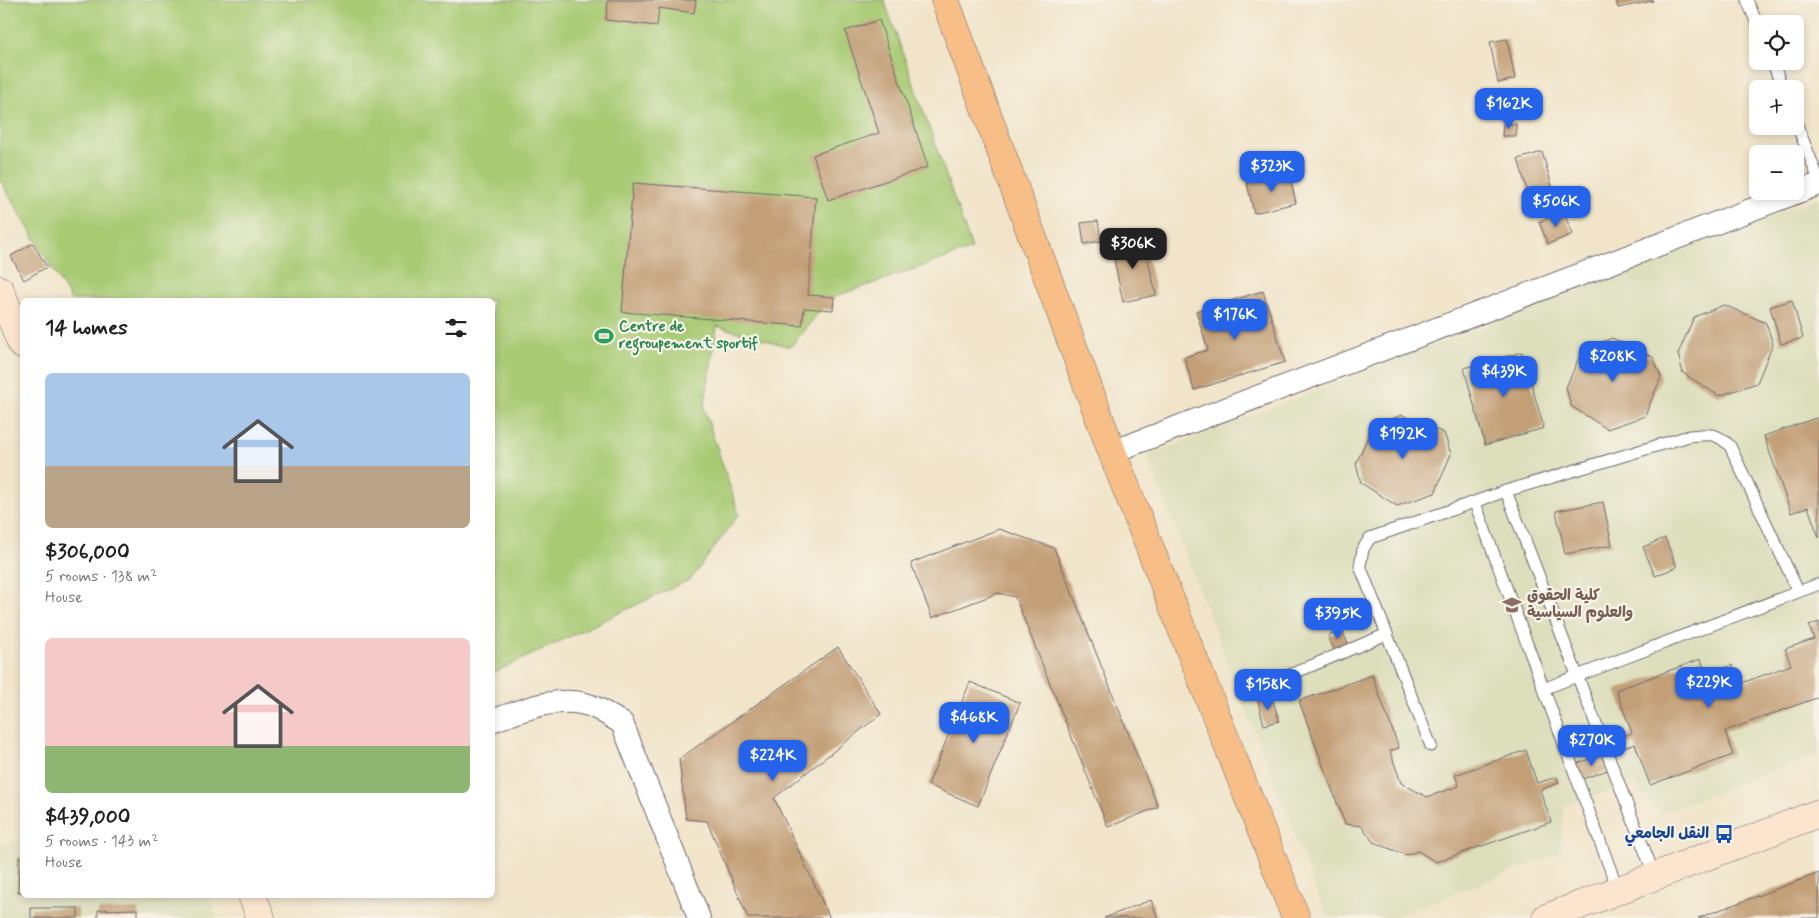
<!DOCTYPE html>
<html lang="en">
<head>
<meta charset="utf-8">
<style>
  :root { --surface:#fff; --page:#f2f2f2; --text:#222; --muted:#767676; --accent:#2563eb }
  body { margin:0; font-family:Mynerve,"Playpen Sans Arabic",sans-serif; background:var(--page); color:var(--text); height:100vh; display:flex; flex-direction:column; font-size:19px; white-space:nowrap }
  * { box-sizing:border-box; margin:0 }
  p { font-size:16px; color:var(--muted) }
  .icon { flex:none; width:28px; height:28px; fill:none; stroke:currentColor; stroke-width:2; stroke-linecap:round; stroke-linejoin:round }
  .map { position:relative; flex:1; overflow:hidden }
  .side { position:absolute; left:20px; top:298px; width:475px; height:600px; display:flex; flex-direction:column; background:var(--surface); border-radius:8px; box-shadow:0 2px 8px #0003 }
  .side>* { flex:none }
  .buttons { position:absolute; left:1749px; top:15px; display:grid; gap:10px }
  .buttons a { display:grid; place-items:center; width:55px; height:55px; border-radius:8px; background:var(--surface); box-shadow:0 2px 8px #0003; font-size:25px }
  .price { position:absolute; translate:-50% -42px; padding:0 11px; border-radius:10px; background:var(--accent); color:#fff; font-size:16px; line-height:32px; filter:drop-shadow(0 1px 2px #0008) }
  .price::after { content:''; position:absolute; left:50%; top:30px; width:15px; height:11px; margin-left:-8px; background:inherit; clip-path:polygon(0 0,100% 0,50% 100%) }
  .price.on { background:#222; color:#fff }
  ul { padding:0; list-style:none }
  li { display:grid; align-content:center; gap:10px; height:265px; padding:0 25px }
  li span { display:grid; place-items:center; height:155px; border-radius:8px; color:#555 }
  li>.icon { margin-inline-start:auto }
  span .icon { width:90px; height:90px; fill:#fffc; stroke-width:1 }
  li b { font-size:21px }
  h2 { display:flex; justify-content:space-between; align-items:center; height:60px; padding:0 25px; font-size:21px }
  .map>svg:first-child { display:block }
  .built { fill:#dddebc }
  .pitch { fill:#a8ca73; stroke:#657657 }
  .building { fill:#c29f77 }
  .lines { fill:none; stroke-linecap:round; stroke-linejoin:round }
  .service-casing { stroke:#6a666d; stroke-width:13 }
  .minor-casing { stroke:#6a666d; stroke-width:24 }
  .secondary-casing { stroke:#6a666d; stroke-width:29 }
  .primary-casing { stroke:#6a666d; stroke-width:29 }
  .service { stroke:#fff; stroke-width:11 }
  .minor { stroke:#fff; stroke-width:22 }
  .secondary { stroke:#fce5cf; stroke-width:28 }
  .primary { stroke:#f7be88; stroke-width:28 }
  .labels { text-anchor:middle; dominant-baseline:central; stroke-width:4.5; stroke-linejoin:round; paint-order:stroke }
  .leisure-label { font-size:15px; font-weight:bold; fill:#27864d; stroke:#f7f3e8; text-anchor:start }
  .education-label { font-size:15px; font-weight:bold; fill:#785e54; stroke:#f7f3e8; text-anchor:start }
  .transit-label { font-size:15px; font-weight:bold; fill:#164399; stroke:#f7f3e8; text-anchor:end }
</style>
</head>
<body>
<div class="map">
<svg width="1819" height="918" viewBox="0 0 1819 918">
  <rect width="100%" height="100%" fill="#f7f3e8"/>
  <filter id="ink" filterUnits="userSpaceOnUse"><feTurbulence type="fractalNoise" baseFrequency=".02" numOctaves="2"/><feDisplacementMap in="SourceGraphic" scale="10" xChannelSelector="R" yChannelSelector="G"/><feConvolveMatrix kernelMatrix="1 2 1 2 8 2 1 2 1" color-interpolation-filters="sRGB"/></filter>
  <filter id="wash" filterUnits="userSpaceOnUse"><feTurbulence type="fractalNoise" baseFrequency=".0096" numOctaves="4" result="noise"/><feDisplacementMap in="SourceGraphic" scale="20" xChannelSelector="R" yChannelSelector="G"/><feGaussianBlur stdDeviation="1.12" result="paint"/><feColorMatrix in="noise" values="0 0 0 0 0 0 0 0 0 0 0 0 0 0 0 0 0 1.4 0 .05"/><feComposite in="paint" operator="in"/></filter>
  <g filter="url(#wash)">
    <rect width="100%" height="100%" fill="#f1e4c9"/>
    <g class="built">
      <polygon points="1819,197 1819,754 1660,814 1634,783 1564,806 1560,853 1390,918 1327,918 1147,456"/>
      <polygon points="22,839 22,895 208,895 217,918 0,918 0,846"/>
    </g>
    <polygon class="pitch" points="0,0 884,0 972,249 831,298 790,347 717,326 704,409 739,514 691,579 493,673 492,300 71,300 0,180"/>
    <g id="blocks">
      <g class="building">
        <polygon points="608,0 696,0 694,13 659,8 657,26 606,20"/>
        <polygon points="1616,0 1653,0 1653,1 1618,8"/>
        <polygon points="879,20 928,167 828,200 813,155 879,133 845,31"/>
        <polygon points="1507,39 1515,79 1498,83 1490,42"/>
        <polygon points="1503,124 1516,124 1516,136 1502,136"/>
        <polygon points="1542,152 1554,193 1530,200 1518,159"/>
        <polygon points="1289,173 1296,203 1254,213 1247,183"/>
        <polygon points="633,183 816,197 808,295 834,297 833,310 804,308 802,326 622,312"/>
        <polygon points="1563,212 1573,234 1548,244 1539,222"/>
        <polygon points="1098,221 1101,241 1084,244 1081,223"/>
        <polygon points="1143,238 1156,295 1123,302 1111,245"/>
        <polygon points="33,243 47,267 24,280 11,256"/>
        <polygon points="1263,291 1285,362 1194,390 1184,357 1208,350 1196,311"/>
        <polygon points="1792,300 1803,338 1781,344 1770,307"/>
        <polygon points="1724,305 1766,323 1773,344 1757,383 1719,396 1683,373 1678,354 1694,317"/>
        <polygon points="1612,338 1653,357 1661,377 1645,416 1607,429 1571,406 1566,387 1582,351"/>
        <polygon points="1522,352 1544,428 1485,445 1464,368"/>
        <polygon points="1402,415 1444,433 1451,454 1435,493 1397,506 1361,483 1356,464 1372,427"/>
        <polygon points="1819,417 1819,538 1808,507 1791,513 1764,436"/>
        <polygon points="1603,502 1612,545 1565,554 1556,511"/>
        <polygon points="999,529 1054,548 1158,807 1108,827 1015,597 998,593 932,618 911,563"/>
        <polygon points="1665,538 1677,567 1655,576 1643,547"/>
        <polygon points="1819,622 1819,697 1725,731 1733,755 1650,785 1635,744 1620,749 1617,739 1632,733 1616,690 1701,659 1706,675 1732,665 1739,684 1791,665 1785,649 1814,639 1809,626"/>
        <polygon points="1342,630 1348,644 1334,650 1328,636"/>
        <polygon points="838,647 881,714 774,798 830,918 748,918 707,821 686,819 679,759"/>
        <polygon points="1372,675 1399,748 1390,751 1401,783 1427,797 1459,786 1455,775 1526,750 1537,783 1557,777 1559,783 1540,790 1551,822 1436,862 1418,851 1406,855 1373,842 1362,826 1345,824 1299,701"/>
        <polygon points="970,682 1020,703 978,806 928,785"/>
        <polygon points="1272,697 1279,721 1264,725 1258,701"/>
        <polygon points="1605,754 1610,769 1580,780 1575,764"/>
        <polygon points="19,857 22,857 22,892 18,892"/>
        <polygon points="1819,873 1819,918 1698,918"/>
        <polygon points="1151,900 1158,918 1104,918"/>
        <rect x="31" y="908" width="47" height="10"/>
        <polygon points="138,909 138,918 98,918 98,910"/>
      </g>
    </g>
  </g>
  <g filter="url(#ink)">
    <use href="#blocks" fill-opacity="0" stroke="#6a666d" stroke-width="1"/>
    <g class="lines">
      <g class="service-casing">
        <g id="service">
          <polyline points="1747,0 1758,26"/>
          <polyline points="1772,61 1783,89"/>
          <polyline points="1795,120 1819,180"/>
          <polyline points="1506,491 1655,877"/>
          <polyline points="1475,503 1618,890"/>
          <polyline points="1275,681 1387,634"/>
          <polyline points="1543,689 1819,584"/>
          <path d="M1431,746l-71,-180 3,-17 7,-11 136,-47 183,-55c19,-2 27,-4 41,10l68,145"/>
        </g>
      </g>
      <g class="minor-casing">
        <g id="minor">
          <polyline points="1112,452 1819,184"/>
          <path d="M492,721c32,-12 73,-29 106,-12 8,4 16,10 24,14l77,195"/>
        </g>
      </g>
      <g class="secondary-casing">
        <g id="secondary">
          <polyline points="0,290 22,345"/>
          <polyline points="252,895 261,918"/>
          <polyline points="1546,918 1819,813"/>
        </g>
      </g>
      <g class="primary-casing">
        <polyline id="primary" points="945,0 1112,452 1296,918"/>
      </g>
      <use href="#service" class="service"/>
      <use href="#minor" class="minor"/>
      <use href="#secondary" class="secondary"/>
      <use href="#primary" class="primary"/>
    </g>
  </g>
  <defs>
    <g id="stadium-bare" transform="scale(1.5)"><path d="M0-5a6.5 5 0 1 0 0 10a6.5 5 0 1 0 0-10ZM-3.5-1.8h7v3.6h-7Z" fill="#2e9e5b" stroke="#f7f3e8" stroke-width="2.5" paint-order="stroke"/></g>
    <g id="university-bare" transform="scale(1.5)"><path d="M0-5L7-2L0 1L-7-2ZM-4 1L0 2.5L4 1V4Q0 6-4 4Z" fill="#8d6e63" stroke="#f7f3e8" stroke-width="2.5" paint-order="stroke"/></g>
    <g id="bus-bare" transform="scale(1.5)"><path d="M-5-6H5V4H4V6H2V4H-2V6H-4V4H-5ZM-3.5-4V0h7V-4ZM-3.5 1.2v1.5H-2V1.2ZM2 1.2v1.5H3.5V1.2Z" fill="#1a4fb4" stroke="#f7f3e8" stroke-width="2.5" paint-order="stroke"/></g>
  </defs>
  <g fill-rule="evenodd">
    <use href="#stadium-bare" x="604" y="336"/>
    <use href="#university-bare" x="1512" y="605"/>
    <use href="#bus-bare" x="1724" y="834"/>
  </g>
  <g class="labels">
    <g class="leisure-label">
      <text x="619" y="327">Centre de<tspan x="619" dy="17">regroupement sportif</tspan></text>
    </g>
    <g class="education-label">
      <text x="1527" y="596">كلية الحقوق<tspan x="1527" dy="17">والعلوم السياسية</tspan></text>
    </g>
    <g class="transit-label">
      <text x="1709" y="834">النقل الجامعي</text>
    </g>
  </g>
</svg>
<div class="buttons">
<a><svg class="icon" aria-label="locate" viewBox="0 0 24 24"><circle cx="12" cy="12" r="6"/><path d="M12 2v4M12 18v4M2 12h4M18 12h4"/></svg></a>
<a>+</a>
<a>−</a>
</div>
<b class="price" style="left:1509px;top:130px">$162K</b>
<b class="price" style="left:1272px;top:193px">$323K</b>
<b class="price" style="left:1556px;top:228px">$506K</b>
<b class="price on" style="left:1133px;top:270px">$306K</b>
<b class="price" style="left:1235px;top:341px">$176K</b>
<b class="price" style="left:1613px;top:383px">$208K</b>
<b class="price" style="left:1504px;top:398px">$439K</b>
<b class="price" style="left:1403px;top:460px">$192K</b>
<b class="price" style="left:1338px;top:640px">$395K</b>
<b class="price" style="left:1709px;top:709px">$229K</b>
<b class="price" style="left:1268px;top:711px">$158K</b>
<b class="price" style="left:974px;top:744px">$468K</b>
<b class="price" style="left:1592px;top:767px">$270K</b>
<b class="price" style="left:773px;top:782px">$224K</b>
<section class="side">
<h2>14 homes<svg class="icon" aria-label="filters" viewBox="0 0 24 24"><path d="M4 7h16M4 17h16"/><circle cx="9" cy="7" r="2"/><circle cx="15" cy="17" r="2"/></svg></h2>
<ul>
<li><span style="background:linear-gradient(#a9c7e8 60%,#b9a48a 0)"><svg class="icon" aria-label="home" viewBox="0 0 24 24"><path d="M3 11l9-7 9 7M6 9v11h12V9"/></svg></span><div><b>$306,000</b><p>5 rooms · 138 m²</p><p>House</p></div></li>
<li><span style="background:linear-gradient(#f6c9c9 70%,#8fb573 0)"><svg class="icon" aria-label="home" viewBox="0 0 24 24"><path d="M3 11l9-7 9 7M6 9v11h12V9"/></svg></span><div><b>$439,000</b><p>5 rooms · 143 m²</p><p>House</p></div></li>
</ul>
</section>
</div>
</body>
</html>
